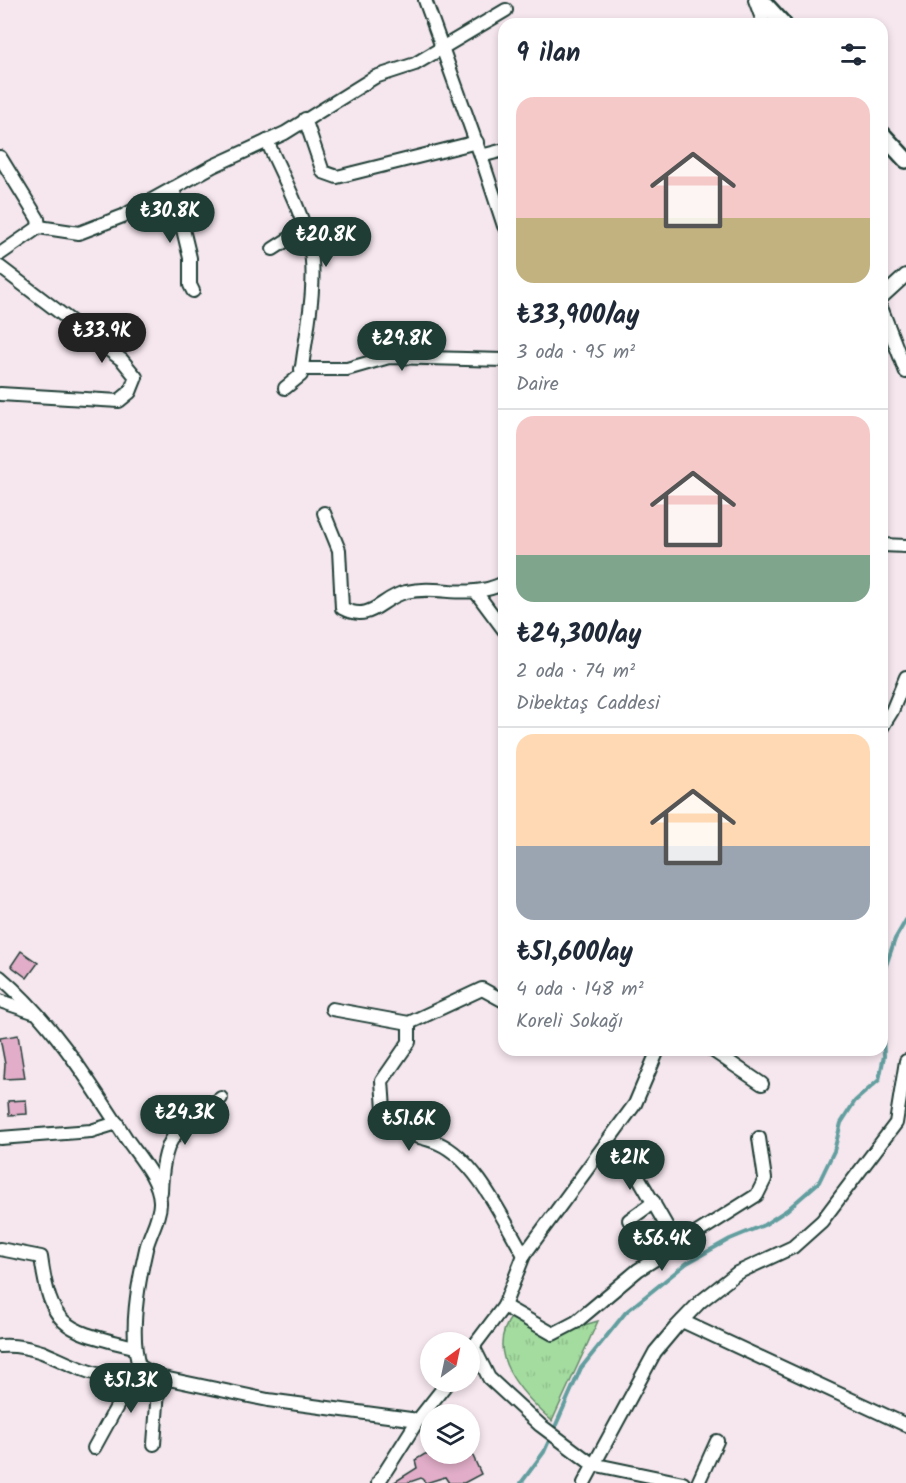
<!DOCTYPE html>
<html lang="tr">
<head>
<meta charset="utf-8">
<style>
  :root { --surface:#fff; --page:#f2f2f3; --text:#1f2937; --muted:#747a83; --line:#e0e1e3; --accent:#1f3d34 }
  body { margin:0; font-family:Kalam,sans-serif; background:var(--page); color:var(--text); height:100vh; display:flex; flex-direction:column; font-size:22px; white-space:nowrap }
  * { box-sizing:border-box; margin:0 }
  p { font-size:20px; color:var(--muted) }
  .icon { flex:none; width:33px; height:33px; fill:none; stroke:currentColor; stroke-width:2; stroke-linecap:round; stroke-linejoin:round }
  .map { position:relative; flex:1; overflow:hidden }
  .sheet { position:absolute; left:498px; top:18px; width:390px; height:1038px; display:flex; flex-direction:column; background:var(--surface); border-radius:18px; box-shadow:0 3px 9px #0003 }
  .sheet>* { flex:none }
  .needle { width:39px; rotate:33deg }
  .buttons { position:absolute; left:420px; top:1332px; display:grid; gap:12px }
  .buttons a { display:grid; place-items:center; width:60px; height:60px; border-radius:50%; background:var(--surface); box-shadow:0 3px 9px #0003; font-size:30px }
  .price { position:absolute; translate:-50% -51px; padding:0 14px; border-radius:21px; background:var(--accent); color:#fff; font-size:20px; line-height:39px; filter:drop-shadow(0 2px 3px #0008) }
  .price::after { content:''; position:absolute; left:50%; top:36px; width:18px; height:14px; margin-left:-9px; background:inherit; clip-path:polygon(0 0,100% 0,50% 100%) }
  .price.on { background:#222; color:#fff }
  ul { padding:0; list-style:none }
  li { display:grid; align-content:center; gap:12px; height:318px; padding:0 18px }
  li+li { border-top:2px solid var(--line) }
  li span { display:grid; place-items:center; height:186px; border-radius:18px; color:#555 }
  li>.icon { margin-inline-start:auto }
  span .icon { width:108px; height:108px; fill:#fffc; stroke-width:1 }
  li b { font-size:26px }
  h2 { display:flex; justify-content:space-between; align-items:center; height:72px; padding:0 18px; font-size:26px }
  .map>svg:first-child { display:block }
  .park { fill:url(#park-tufts); stroke:#628c6a; stroke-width:1.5 }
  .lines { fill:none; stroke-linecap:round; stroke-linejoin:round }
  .stream { stroke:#629e9f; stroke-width:4 }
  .building { fill:#e1adc8; stroke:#1f3d34; stroke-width:1.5 }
  .minor-casing { stroke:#1f3d34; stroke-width:16 }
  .major-casing { stroke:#1f3d34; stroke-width:20 }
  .minor { stroke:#fff; stroke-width:12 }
  .major { stroke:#fff; stroke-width:15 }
</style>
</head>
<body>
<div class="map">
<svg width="906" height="1483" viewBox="0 0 906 1483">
  <defs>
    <pattern id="park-tufts" width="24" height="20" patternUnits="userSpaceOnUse" patternTransform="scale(1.5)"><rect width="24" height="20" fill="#a4db9f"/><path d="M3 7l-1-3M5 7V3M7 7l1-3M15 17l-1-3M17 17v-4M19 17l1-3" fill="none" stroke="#8dbd8a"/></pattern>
  </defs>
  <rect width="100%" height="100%" fill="#f6e6ee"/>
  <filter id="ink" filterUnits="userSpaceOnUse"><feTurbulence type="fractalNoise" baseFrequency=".0167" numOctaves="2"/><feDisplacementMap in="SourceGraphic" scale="12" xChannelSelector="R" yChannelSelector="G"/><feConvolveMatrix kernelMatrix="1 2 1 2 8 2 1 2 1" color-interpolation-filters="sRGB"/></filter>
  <g filter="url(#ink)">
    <path class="park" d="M513,1315l51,16 34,-10 -46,100c-29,-26 -70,-68 -39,-106z"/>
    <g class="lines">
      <g class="stream">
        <polyline points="882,977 895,939 906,920"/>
        <polyline points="521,1483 544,1452 581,1368 626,1312 687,1263 730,1239 764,1225 787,1210 819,1182 834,1151 841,1123 855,1101 879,1080 884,1056 882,1016"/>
      </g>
    </g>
    <g class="building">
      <polygon points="21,951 38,963 27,978 11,966"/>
      <polygon points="18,1035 25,1078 4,1079 5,1064 0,1038"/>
      <polygon points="26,1100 27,1114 9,1115 8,1101"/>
      <polygon points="425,1454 441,1454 445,1460 461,1454 472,1454 481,1474 464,1483 449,1483 445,1477 426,1483 421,1478 407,1483 393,1483 417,1468 415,1460"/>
    </g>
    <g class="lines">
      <g class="minor-casing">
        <g id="minor">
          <polyline points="425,0 481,156 504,150"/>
          <polyline points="755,0 764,24"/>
          <polyline points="305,119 323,172 337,177 477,142"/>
          <path d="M267,141c15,34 35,70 43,106 8,37 -5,91 -9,128l-16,13"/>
          <polyline points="481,156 504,226"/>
          <polyline points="0,157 38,219 39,227"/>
          <polyline points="173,188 190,258 190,285 193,291"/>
          <polyline points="273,249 304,229"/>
          <polyline points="0,254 39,227 79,233 123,216 213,166 285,133 375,77 415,64 506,10"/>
          <polyline points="0,267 122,360 136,377 130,392 119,401 0,394"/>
          <polyline points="882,297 906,275"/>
          <polyline points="882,310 906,372"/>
          <polyline points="301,369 347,369 389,357 504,360"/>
          <path d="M324,513l15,37 3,58c30,16 39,-11 64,-16 34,-8 61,9 98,-9"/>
          <polyline points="882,545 906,546"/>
          <polyline points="475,591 504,630"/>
          <polyline points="882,727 892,711 906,677"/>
          <path d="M0,977c52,44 89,104 126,161 12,18 33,40 34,63 1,15 -11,34 -14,48 -8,35 -17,83 -7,117"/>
          <polyline points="0,1001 33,1012"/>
          <polyline points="332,1009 409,1023 482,989 504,1001"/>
          <path d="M409,1023v19l-27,39 2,28 6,18c16,9 32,9 48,16 39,17 65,77 86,112"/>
          <polyline points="712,1050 762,1084"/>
          <polyline points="0,1138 91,1131 117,1123"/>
          <polyline points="603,1148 639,1178 666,1225"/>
          <path d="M161,1192c2,-61 16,-61 60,-94"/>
          <polyline points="629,1220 654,1202"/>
          <path d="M0,1249l41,8c10,74 26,73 93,90"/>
          <polyline points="504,1306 553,1334 576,1322 638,1270 757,1195 765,1179 759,1138"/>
          <polyline points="682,1321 906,1425"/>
          <path d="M0,1346c13,-1 30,2 42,6 28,11 71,39 97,14"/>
          <polyline points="473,1346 489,1378 540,1425 592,1464 683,1483"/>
          <polyline points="470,1351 504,1306 524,1255 635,1104 658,1050"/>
          <polyline points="139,1366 159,1377 268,1400 418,1420 448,1382"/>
          <polyline points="154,1444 159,1377"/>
          <polyline points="94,1448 137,1370"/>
          <polyline points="378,1483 418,1420"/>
          <polyline points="584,1483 655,1352 676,1327 700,1302 737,1273 793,1247 822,1221 896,1123 906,1061"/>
          <polyline points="698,1483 717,1441"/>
        </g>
      </g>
      <g class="major-casing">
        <g id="major">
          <polyline points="761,0 783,24"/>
          <polyline points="882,134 906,160"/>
        </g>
      </g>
      <use href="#minor" class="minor"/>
      <use href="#major" class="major"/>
    </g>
  </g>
</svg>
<div class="buttons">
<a><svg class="needle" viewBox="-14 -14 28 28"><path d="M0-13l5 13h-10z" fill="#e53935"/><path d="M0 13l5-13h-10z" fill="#747a83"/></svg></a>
<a><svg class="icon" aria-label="layers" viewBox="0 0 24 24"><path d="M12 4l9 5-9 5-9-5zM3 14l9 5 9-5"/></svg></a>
</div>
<b class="price" style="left:170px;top:244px">₺30.8K</b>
<b class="price" style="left:326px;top:268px">₺20.8K</b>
<b class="price on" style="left:102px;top:364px">₺33.9K</b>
<b class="price" style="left:402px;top:372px">₺29.8K</b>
<b class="price" style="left:185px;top:1146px">₺24.3K</b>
<b class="price" style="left:409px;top:1152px">₺51.6K</b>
<b class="price" style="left:630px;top:1191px">₺21K</b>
<b class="price" style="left:662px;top:1272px">₺56.4K</b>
<b class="price" style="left:131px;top:1414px">₺51.3K</b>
<section class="sheet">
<h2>9 ilan<svg class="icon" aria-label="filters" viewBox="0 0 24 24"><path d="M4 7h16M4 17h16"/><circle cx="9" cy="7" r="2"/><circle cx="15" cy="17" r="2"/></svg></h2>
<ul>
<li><span style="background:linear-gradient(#f6c9c9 65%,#c2b280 0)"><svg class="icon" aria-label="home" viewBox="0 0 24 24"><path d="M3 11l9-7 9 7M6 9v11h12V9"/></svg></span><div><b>₺33,900/ay</b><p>3 oda · 95 m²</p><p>Daire</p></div></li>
<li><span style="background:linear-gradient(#f6c9c9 75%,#7fa58c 0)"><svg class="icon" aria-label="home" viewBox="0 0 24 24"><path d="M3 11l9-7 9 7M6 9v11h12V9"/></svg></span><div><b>₺24,300/ay</b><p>2 oda · 74 m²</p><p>Dibektaş Caddesi</p></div></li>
<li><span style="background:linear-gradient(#ffd9b3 60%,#9aa5b1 0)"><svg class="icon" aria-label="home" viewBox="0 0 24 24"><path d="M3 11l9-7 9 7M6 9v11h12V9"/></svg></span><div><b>₺51,600/ay</b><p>4 oda · 148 m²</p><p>Koreli Sokağı</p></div></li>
</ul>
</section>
</div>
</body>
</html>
